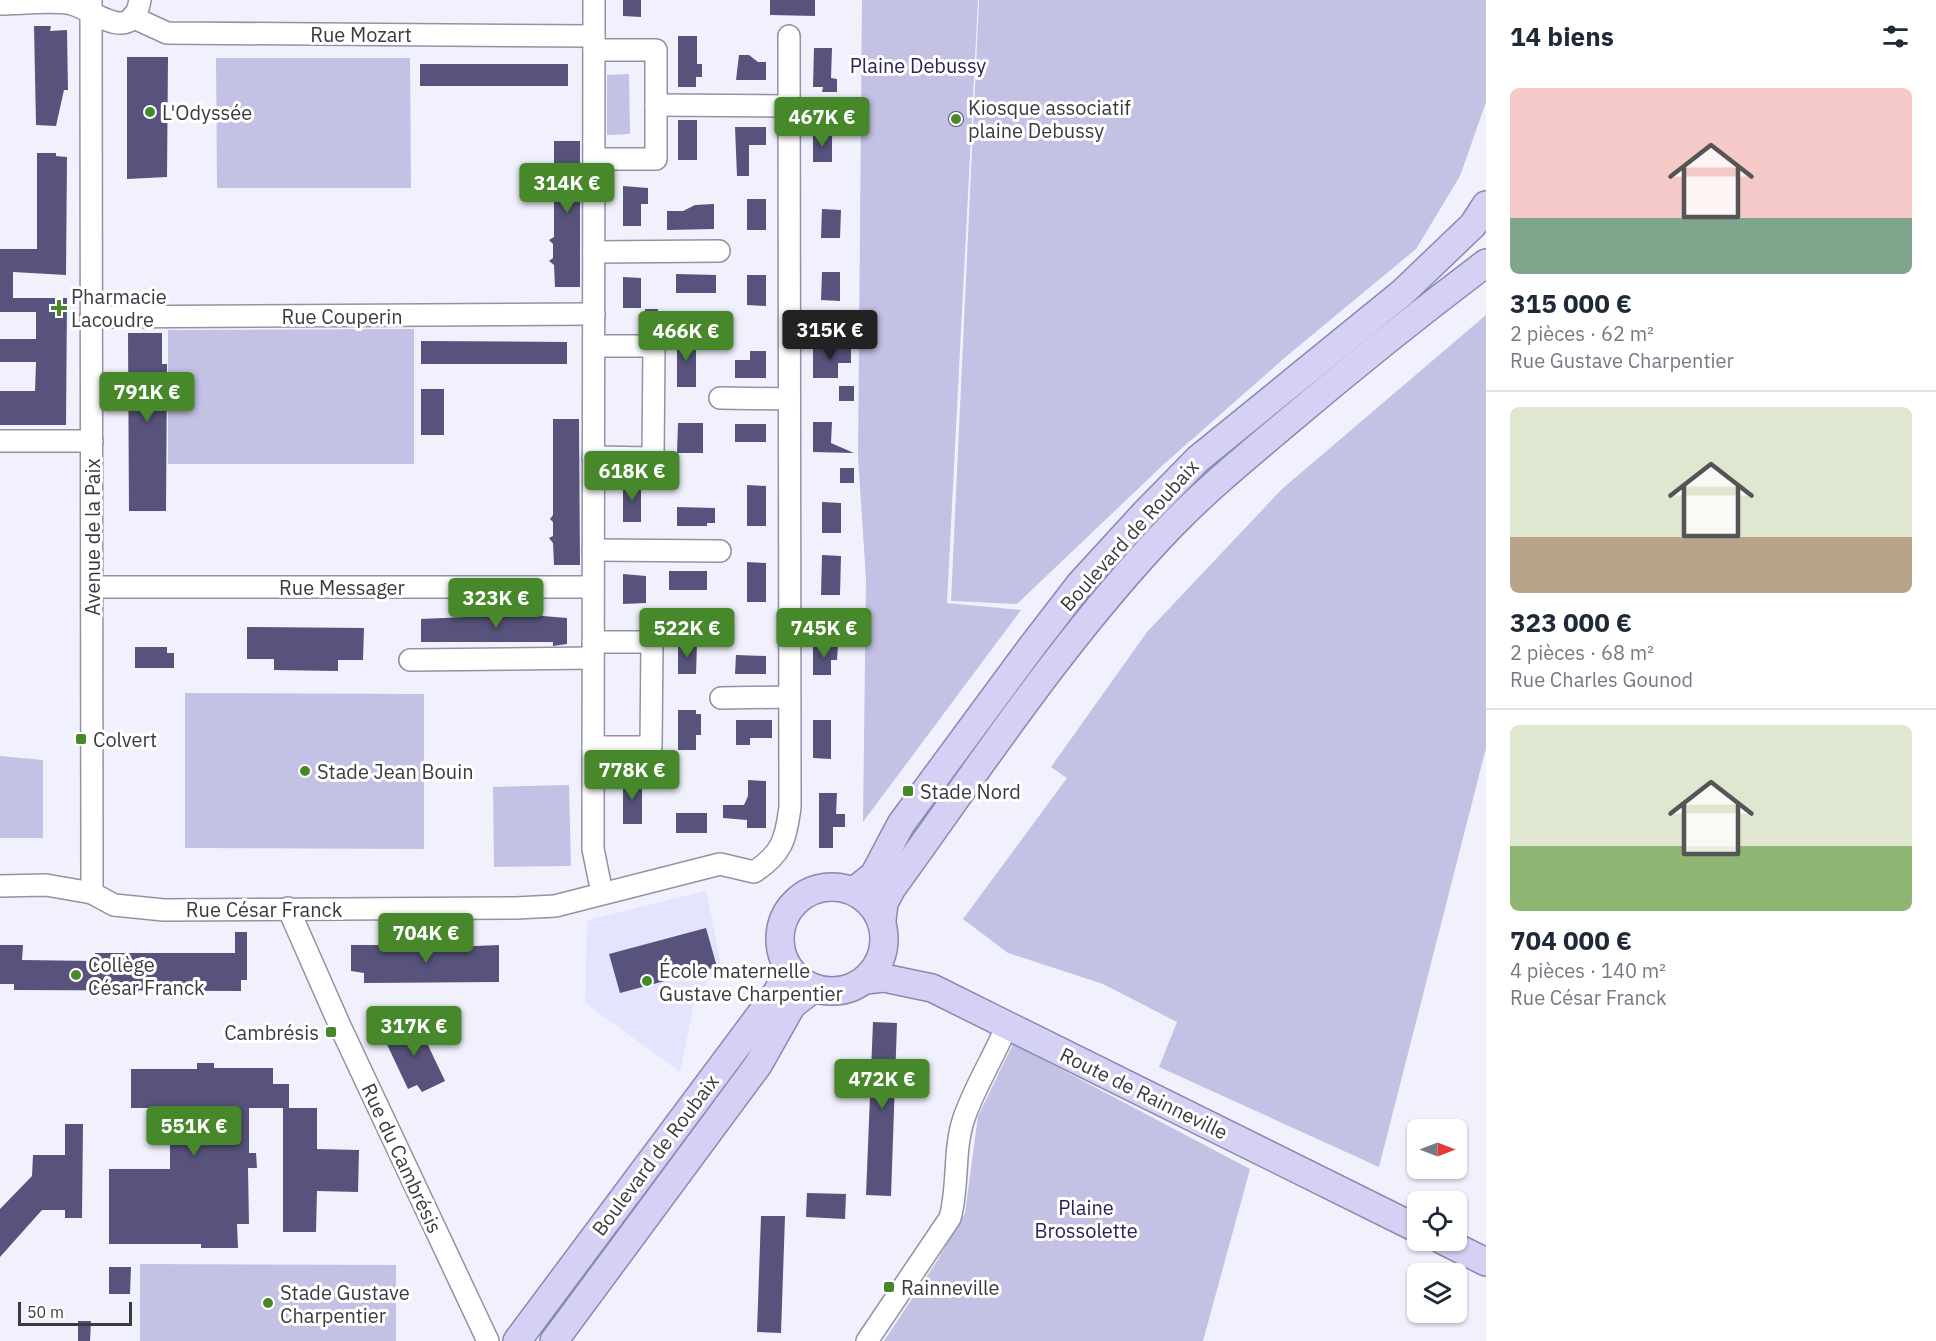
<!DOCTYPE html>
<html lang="fr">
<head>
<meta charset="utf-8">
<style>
  :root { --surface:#fff; --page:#f2f2f3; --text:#1f2937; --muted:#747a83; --line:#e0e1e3; --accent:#46882a }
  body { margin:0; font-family:"IBM Plex Sans",sans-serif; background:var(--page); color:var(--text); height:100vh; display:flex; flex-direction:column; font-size:22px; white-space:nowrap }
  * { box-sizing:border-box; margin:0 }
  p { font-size:20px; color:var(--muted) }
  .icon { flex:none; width:33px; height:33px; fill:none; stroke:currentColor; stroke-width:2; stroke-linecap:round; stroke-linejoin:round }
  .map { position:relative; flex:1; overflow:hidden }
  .drawer { display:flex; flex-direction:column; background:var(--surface); width:450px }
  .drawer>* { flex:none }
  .needle { width:39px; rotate:90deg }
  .buttons { position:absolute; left:1407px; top:1119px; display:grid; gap:12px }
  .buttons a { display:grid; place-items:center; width:60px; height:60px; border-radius:9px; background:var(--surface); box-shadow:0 2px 4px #0004; font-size:30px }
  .scale { position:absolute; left:18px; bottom:15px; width:114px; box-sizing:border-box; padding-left:6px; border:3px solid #3a3a41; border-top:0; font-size:16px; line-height:21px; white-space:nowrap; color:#3a3a41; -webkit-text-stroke:4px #fff; paint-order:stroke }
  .price { position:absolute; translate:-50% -51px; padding:0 14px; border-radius:6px; background:var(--accent); color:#fff; font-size:20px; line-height:39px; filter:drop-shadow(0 2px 3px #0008) }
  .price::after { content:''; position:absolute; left:50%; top:36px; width:18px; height:14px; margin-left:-9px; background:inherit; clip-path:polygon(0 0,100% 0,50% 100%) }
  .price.selected { background:#222; color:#fff }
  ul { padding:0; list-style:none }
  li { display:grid; align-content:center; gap:12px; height:318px; padding:0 24px }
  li+li { border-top:2px solid var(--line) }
  li span { display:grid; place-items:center; height:186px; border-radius:9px; color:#555 }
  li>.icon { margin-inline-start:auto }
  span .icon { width:108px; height:108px; fill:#fffc; stroke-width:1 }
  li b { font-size:26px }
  h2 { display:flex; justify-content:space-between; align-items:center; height:72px; padding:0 24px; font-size:26px }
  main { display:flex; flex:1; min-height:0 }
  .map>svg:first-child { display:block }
  .built { fill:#e5e4ff }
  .green { fill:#c3c1e4 }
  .building { fill:#57537c }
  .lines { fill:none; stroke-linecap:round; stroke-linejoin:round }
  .minor-casing { stroke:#9392a4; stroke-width:24 }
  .major-casing { stroke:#8b88b1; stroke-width:30 }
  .minor { stroke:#fff; stroke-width:21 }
  .major { stroke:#d4d1f5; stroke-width:27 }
  .poi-dot { fill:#46882a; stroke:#fff; stroke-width:2 }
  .labels { text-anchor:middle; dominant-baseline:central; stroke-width:6; stroke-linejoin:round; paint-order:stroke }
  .street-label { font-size:20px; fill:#3a3a41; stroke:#fff }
  .park-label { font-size:20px; fill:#2c2158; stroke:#fff }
  .poi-label { font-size:20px; fill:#3a3a41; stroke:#fff; text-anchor:start }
</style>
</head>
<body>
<main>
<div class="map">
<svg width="1486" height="1341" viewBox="0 0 1486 1341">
  <rect width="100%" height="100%" fill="#f1f1fd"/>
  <polygon class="built" points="706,891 721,964 695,999 680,1072 585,1003 587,920"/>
  <g class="green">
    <polygon points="862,0 978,0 947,603 1021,610 863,822 866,579 858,457"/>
    <polygon points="979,0 1486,0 1486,102 1460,176 1416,249 1288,355 1163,465 1017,604 951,601"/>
    <polygon points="216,58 410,58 411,188 217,188"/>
    <polygon points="629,74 630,134 607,135 607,75"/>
    <polygon points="1486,315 1486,748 1379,1167 1159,1067 1177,1022 1103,984 1008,953 963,919 1067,778 1051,767 1147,632 1282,489"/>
    <polygon points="414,329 414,464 168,464 168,330"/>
    <polygon points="185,693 424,694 424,849 185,848"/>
    <polygon points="0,756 43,760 43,838 0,838"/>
    <polygon points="569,785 571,866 494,867 493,787"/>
    <polygon points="1013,1044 1250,1169 1203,1341 884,1341 937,1261 965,1213 978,1116"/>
    <polygon points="140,1264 396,1265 396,1341 140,1341"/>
  </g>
  <g class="building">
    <polygon points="623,0 641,0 641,17 623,16"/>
    <polygon points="770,0 815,0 815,16 770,15"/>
    <polygon points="34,26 51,26 50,31 67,30 68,90 64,90 56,126 36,125"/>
    <polygon points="678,36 697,36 697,64 702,64 702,77 696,77 696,87 678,87"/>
    <polygon points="814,48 832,48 831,78 837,79 837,92 822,92 823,87 813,87"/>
    <polygon points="739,55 749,55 758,62 766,62 766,80 736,80"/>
    <polygon points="127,57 168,57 167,177 127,179"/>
    <rect x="420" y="64" width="148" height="22"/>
    <circle cx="956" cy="119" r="8"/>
    <rect x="678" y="120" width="19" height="40"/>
    <polygon points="735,127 766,127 766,145 749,145 749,176 737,176"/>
    <rect x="813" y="133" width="19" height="29"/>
    <polygon points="554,141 580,141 580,287 555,287 554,265 549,261 553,258 553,244 549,240 554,237"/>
    <polygon points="37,153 56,153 56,156 67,157 66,275 13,272 13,298 67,298 66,425 0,425 0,391 35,391 36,362 0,362 0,339 36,339 36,312 0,312 0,249 37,249"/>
    <polygon points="623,186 648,188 648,204 641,204 641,226 623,226"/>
    <rect x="747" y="199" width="19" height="31"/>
    <polygon points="714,204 714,229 667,230 667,211 683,211 695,205"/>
    <polygon points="822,209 841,210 840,238 821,238"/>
    <polygon points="822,272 840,272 840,301 821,300"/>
    <polygon points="676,274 716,275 716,293 676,293"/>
    <polygon points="747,275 766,275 766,306 747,305"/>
    <polygon points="623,277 641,278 641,308 623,308"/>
    <rect x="645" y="309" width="13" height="14"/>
    <polygon points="128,333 162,333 162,364 167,364 166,511 129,511"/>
    <rect x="677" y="338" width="19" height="49"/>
    <polygon points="421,341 567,342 567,364 421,364"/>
    <polygon points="813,347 851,347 851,363 838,363 838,378 813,378"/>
    <polygon points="750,351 766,351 766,378 735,378 735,360 750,360"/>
    <rect x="839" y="386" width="15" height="15"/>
    <rect x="421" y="389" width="23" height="46"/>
    <polygon points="553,419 579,419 580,565 554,565 553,543 549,538 553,536 553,522 550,519 553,515"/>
    <polygon points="813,422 832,422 831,443 854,453 813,452"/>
    <polygon points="678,423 703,423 703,453 677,453"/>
    <rect x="735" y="424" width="31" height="18"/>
    <rect x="840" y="468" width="14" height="15"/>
    <rect x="623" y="483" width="18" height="39"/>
    <polygon points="747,485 766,486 766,526 747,526"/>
    <polygon points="822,502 841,503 841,533 822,533"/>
    <polygon points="677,507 715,508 715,523 707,523 707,526 677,526"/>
    <polygon points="822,555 841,556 840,595 821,595"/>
    <polygon points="747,562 766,563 766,602 747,602"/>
    <rect x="669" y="571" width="38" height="19"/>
    <polygon points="623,574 646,576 646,603 623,604"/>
    <polygon points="469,613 472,616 536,616 540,613 543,616 567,618 567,644 553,646 553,642 421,642 421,619 465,617"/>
    <polygon points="834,613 849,614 848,630 834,630"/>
    <polygon points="247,627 364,628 363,660 338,660 338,671 274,670 274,659 247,659"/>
    <polygon points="678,644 697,644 696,674 678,674"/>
    <polygon points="813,644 838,645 837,660 831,660 831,675 813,675"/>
    <polygon points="135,647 167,647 167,653 174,653 174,668 135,668"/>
    <polygon points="736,655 766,656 766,674 735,674"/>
    <polygon points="678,710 696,710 696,714 701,714 701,735 696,735 696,750 678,750"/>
    <polygon points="736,720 772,720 772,738 750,738 750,745 736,745"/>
    <polygon points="813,720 831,720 831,759 813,758"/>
    <rect x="623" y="777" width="19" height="47"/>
    <polygon points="748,780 766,781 766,828 747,828 747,820 723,818 723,805 744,805 748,796"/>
    <polygon points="819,793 837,793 836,814 845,814 845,827 833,827 833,848 819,848"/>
    <rect x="676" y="813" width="31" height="20"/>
    <polygon points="706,928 717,967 620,993 609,954"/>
    <polygon points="235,932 247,932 247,980 241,980 241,991 14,990 14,984 0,984 0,945 23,945 22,960 95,961 95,953 235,953"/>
    <polygon points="351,945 404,945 404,949 499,945 499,982 364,983 364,973 351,971"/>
    <polygon points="416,1020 445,1081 422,1092 417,1085 408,1089 383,1036"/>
    <polygon points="873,1022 897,1023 891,1196 866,1195"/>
    <polygon points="197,1063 214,1063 214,1068 273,1068 273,1084 289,1084 289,1108 249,1108 249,1153 256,1153 257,1168 248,1168 249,1224 237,1224 238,1248 201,1248 201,1244 109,1244 109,1169 170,1169 170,1108 131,1108 131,1069 197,1069"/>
    <polygon points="283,1108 317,1108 317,1149 359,1150 358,1192 317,1191 316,1232 283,1232"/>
    <polygon points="65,1124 83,1124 82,1218 65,1218 65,1210 42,1210 0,1257 0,1209 32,1176 33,1155 65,1155"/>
    <polygon points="807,1193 846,1194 845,1219 806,1217"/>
    <polygon points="761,1216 785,1216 781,1333 757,1332"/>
    <polygon points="109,1267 131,1267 130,1294 109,1294"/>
    <polygon points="78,1321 91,1321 90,1341 78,1341"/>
  </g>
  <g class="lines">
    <g class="minor-casing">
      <g id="minor">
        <polyline points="91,0 92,893"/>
        <polyline points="594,0 593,849 602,893"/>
        <path d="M0,4c20,0 53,-4 72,0 22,6 60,42 68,-4"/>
        <polyline points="132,17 167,33 594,36"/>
        <polyline points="656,105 789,106"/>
        <polyline points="594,159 656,159 656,50 594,50"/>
        <polyline points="594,252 719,251"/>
        <polyline points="91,317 594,314"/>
        <polyline points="720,398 789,399"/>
        <polyline points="0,441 92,441"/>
        <polyline points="593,457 653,458 654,346 594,346"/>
        <polyline points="593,550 720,551"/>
        <polyline points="92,587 593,587"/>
        <polyline points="593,642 652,642 651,747 593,747"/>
        <polyline points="410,660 593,658"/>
        <polyline points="721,698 789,697"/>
        <path d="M0,886l46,-1 46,8 22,12 50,5 352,-2 39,-2 165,-42 34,8c28,-18 32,-33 36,-65l-1,-771"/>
        <polyline points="288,908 340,1026 488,1341"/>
        <path d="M867,1341l83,-123c9,-32 3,-68 14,-100 11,-32 30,-61 43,-93"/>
      </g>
    </g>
    <g class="major-casing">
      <g id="major">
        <circle cx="832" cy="939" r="52"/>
        <polyline points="854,891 874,875 901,824 1030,649 1080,584 1145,513 1198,459 1402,293 1473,225 1486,205"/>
        <path d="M882,920l2,-17 8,-15c89,-123 175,-254 280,-363 35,-36 74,-68 112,-100 66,-56 133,-110 202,-162"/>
        <polyline points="865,980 884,978 932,988 1418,1229"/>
        <polyline points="1442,1240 1486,1262"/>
        <polyline points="517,1341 778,991 788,967"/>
        <polyline points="554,1341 758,1065 792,1005 814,988"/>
      </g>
    </g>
    <use href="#minor" class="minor"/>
    <use href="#major" class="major"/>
  </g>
  <g class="poi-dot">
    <circle cx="150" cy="112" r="6"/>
    <circle cx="956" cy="119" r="6"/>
    <path d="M56 299h6v6h6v6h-6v6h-6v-6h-6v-6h6z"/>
    <rect x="75" y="733" width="12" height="12" rx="3"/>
    <circle cx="305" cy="771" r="6"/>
    <rect x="902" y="785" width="12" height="12" rx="3"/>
    <circle cx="76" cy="975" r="6"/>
    <circle cx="647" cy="981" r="6"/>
    <rect x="325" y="1026" width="12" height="12" rx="3"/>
    <rect x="883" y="1281" width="12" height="12" rx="3"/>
    <circle cx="268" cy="1303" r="6"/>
  </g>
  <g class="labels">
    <g class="street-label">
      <text x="361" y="34">Rue Mozart</text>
      <text x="342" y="316">Rue Couperin</text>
      <text transform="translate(1129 535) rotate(-48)">Boulevard de Roubaix</text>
      <text transform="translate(92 537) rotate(-90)">Avenue de la Paix</text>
      <text x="342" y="587">Rue Messager</text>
      <text x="264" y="909">Rue César Franck</text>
      <text transform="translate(1144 1093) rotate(26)">Route de Rainneville</text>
      <text transform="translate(655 1155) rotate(-53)">Boulevard de Roubaix</text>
      <text transform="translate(402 1158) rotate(65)">Rue du Cambrésis</text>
    </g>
    <g class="park-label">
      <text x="918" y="65">Plaine Debussy</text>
      <text x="1086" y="1207">Plaine<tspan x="1086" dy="23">Brossolette</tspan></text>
    </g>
    <g class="poi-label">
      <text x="968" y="107">Kiosque associatif<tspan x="968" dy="23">plaine Debussy</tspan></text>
      <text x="162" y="112">L'Odyssée</text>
      <text x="71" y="296">Pharmacie<tspan x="71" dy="23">Lacoudre</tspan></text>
      <text x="93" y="739">Colvert</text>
      <text x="317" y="771">Stade Jean Bouin</text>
      <text x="920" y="791">Stade Nord</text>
      <text x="88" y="964">Collège<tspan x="88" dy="23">César Franck</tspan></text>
      <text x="659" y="970">École maternelle<tspan x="659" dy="23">Gustave Charpentier</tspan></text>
      <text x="319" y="1032" text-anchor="end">Cambrésis</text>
      <text x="901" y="1287">Rainneville</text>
      <text x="280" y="1292">Stade Gustave<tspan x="280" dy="23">Charpentier</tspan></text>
    </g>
  </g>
</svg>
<div class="buttons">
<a><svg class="needle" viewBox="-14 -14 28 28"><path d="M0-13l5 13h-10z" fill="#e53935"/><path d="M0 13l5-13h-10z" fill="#747a83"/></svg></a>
<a><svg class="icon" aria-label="locate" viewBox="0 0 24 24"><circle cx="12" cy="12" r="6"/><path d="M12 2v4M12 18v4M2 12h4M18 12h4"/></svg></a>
<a><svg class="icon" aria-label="layers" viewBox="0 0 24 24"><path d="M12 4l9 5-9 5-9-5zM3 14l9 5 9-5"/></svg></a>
</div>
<div class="scale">50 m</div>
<b class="price" style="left:822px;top:148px">467K €</b>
<b class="price" style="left:567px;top:214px">314K €</b>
<b class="price selected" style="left:830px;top:361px">315K €</b>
<b class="price" style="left:686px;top:362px">466K €</b>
<b class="price" style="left:147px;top:423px">791K €</b>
<b class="price" style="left:632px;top:502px">618K €</b>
<b class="price" style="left:496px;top:629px">323K €</b>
<b class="price" style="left:687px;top:659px">522K €</b>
<b class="price" style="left:824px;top:659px">745K €</b>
<b class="price" style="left:632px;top:801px">778K €</b>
<b class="price" style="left:426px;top:964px">704K €</b>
<b class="price" style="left:414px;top:1057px">317K €</b>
<b class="price" style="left:882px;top:1110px">472K €</b>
<b class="price" style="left:194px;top:1157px">551K €</b>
</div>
<section class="drawer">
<h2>14 biens<svg class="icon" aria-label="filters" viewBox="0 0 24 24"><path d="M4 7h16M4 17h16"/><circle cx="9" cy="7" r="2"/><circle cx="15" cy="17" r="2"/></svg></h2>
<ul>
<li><span style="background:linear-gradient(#f6c9c9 70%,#7fa58c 0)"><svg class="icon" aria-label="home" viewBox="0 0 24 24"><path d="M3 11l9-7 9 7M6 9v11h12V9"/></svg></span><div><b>315 000 €</b><p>2 pièces · 62 m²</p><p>Rue Gustave Charpentier</p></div></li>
<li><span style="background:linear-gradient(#dfe7d0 70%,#b9a48a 0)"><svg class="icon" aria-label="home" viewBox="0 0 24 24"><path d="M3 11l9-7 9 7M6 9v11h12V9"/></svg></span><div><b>323 000 €</b><p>2 pièces · 68 m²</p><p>Rue Charles Gounod</p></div></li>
<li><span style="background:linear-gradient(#dfe7d0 65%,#8fb573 0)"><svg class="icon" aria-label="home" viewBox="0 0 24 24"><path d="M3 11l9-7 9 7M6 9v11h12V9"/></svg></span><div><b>704 000 €</b><p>4 pièces · 140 m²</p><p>Rue César Franck</p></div></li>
</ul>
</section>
</main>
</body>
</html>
